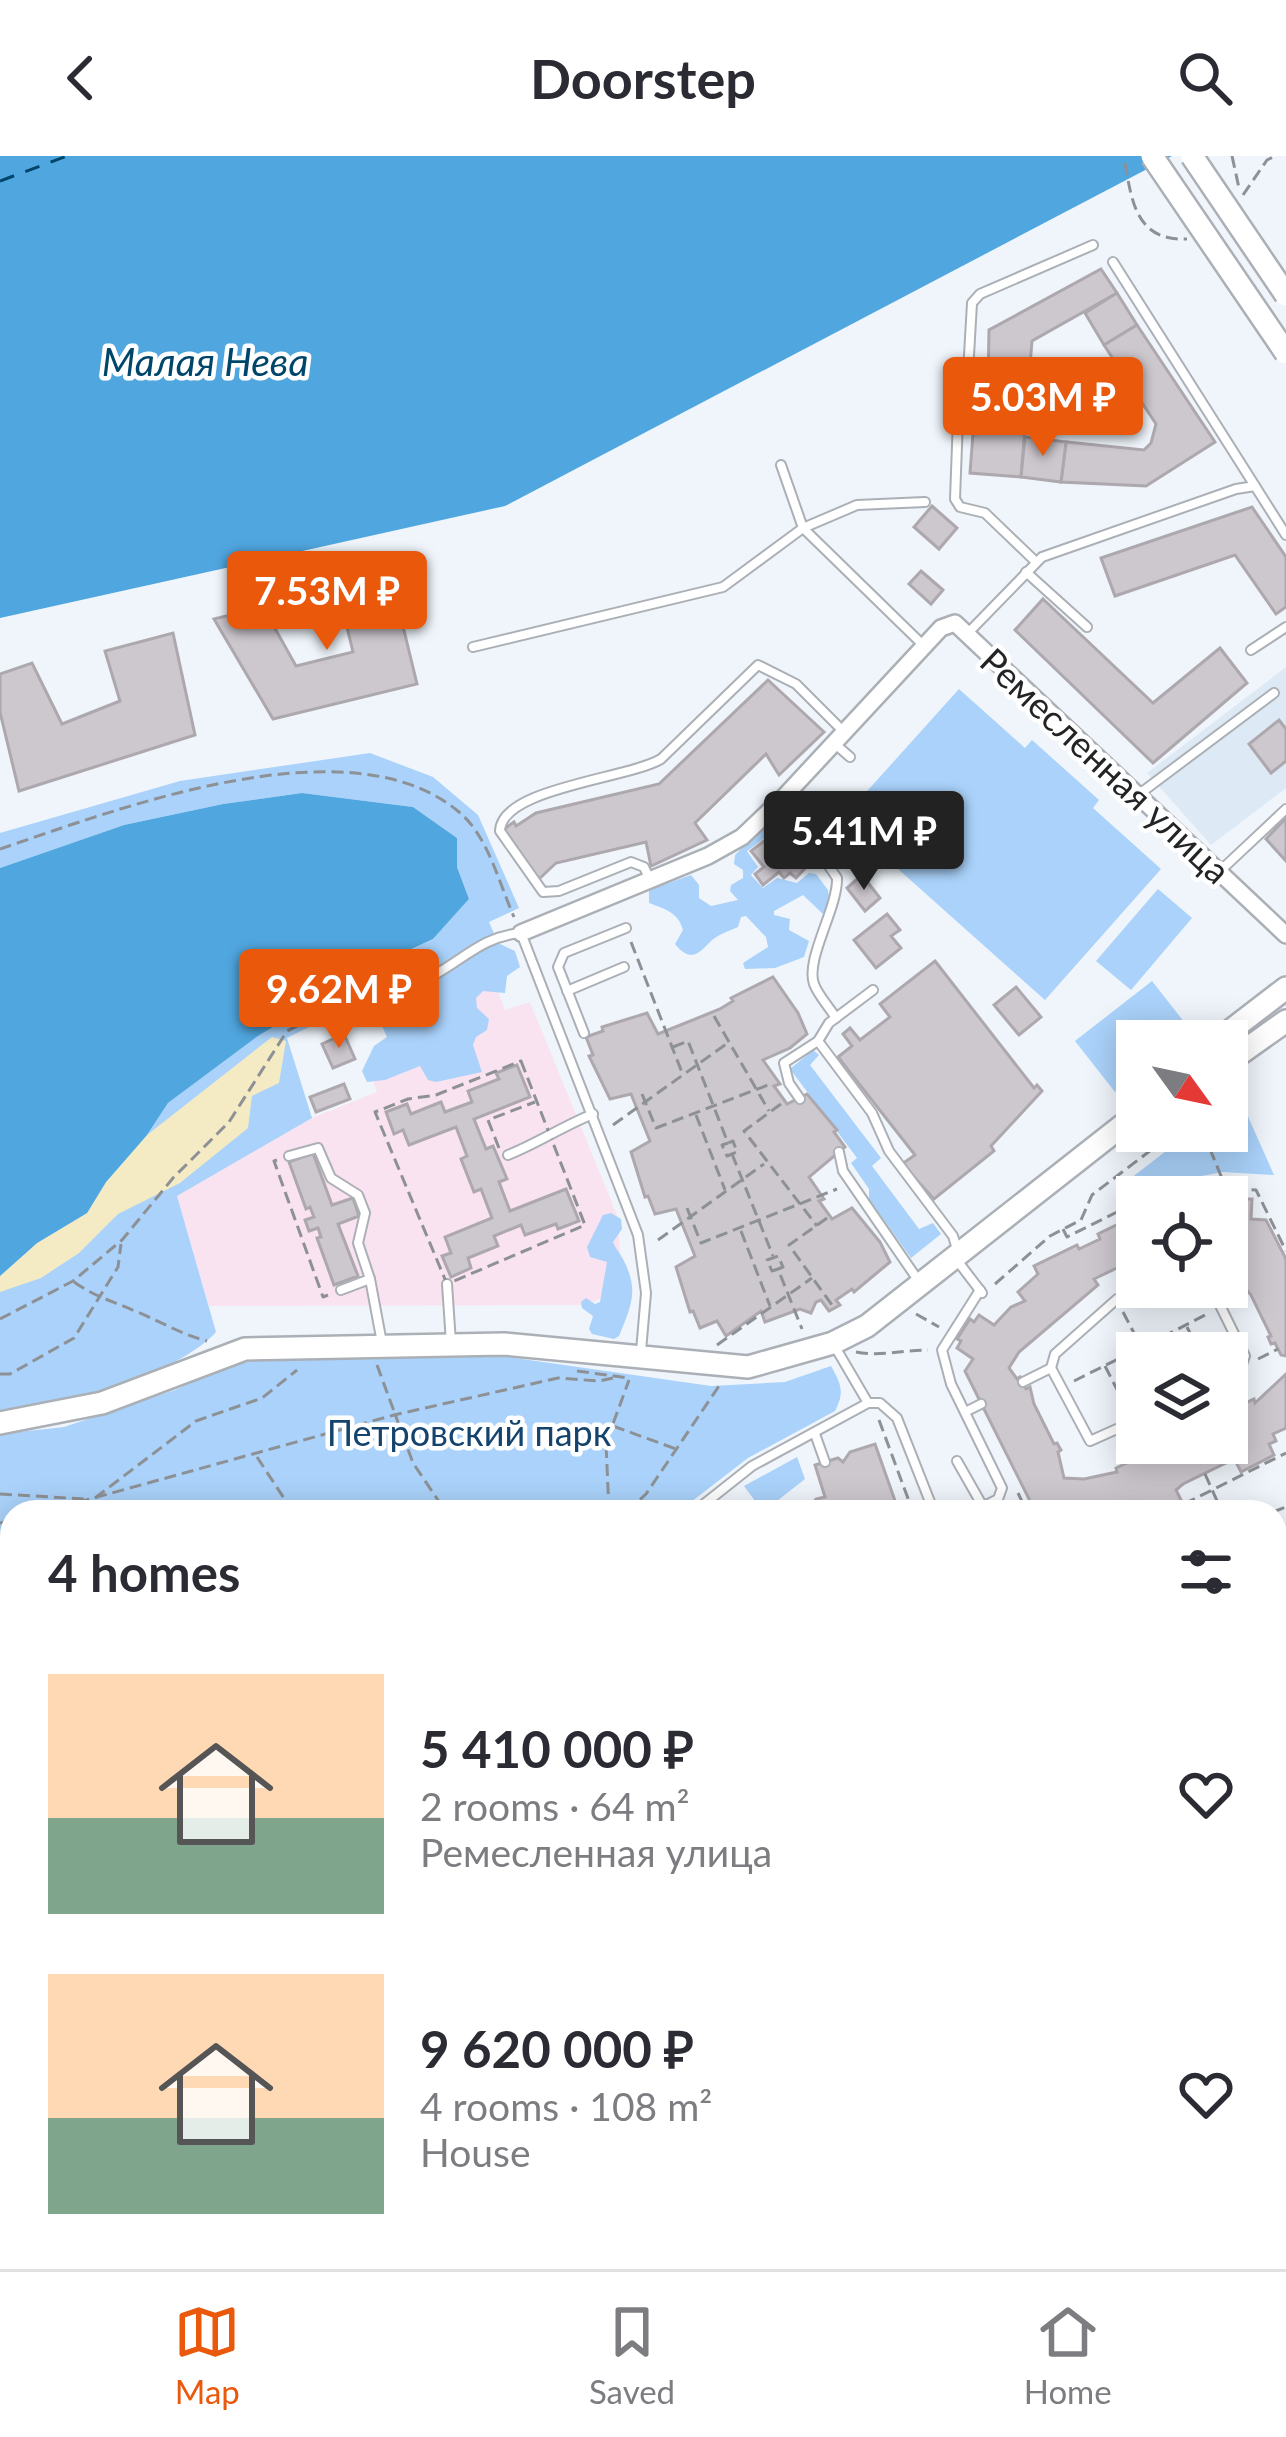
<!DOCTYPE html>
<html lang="en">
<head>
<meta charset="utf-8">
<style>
  :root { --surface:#fff; --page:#f2f2f3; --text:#2b2b33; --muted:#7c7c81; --line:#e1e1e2; --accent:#ea580c }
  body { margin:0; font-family:Lato,sans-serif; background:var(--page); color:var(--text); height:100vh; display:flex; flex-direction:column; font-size:45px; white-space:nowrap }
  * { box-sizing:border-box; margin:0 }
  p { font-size:39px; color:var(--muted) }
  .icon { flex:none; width:66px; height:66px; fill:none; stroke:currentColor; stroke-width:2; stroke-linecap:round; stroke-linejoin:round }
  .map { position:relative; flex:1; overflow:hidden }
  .sheet { position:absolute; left:0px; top:1344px; width:1287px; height:771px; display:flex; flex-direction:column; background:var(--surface); border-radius:36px 36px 0 0; box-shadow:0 6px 30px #0003 }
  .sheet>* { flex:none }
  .needle { width:78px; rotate:123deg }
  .buttons { position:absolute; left:1116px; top:864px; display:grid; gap:24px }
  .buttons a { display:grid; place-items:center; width:132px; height:132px; border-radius:0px; background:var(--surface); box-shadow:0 6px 30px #0003; font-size:60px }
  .price { position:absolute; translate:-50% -102px; padding:0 27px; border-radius:12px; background:var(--accent); color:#fff; font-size:39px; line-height:78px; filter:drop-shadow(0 3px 6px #0008) }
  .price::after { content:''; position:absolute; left:50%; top:72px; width:36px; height:27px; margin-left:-18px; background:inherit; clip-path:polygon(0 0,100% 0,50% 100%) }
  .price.on { background:#222; color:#fff }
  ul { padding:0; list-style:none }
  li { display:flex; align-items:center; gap:36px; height:300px; padding:0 48px }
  li span { display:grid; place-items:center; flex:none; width:336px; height:240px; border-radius:0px; color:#555 }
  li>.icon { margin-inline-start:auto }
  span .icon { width:144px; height:144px; fill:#fffc; stroke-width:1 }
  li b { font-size:51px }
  h2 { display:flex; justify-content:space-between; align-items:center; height:144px; padding:0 48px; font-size:51px }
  header { display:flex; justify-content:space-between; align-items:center; height:156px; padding:0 48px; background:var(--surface); font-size:54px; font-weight:700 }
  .dock { display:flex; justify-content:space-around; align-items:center; height:168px; border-top:3px solid var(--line); background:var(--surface); font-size:33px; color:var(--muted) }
  .dock a { display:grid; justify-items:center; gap:6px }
  .dock .on { color:var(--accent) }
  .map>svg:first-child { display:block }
  .built { fill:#dde9f5 }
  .education { fill:#fae3f0 }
  .green { fill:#aad2fa }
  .sand { fill:#f4ebc5 }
  .water { fill:#50a6df }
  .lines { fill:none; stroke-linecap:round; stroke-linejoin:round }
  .ferry { stroke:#00466b; stroke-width:3; stroke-dasharray:15 12; stroke-linecap:butt }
  .building { fill:#cdc8ce; stroke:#ada8ae; stroke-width:3 }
  .lane-casing { stroke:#abb0b6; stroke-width:12 }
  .street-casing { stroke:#abb0b6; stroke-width:20 }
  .secondary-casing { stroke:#abb0b6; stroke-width:26 }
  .path { stroke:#8d9195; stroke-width:3; stroke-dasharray:12 6; stroke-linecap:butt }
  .lane { stroke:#fff; stroke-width:8 }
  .street { stroke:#fff; stroke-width:15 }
  .secondary { stroke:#fff; stroke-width:21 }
  .secondary-bridge-casing { stroke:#abb0b6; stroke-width:26; stroke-linecap:butt }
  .secondary-bridge { stroke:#fff; stroke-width:21 }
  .labels { text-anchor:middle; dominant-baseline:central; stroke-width:9; stroke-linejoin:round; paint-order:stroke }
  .street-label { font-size:36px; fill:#222426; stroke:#fff }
  .park-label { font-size:36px; fill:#14436e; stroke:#fff }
  .water-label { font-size:39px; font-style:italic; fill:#00466b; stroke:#fff }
</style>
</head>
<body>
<header><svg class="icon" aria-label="back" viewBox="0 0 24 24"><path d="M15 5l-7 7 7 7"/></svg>Doorstep<svg class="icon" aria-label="search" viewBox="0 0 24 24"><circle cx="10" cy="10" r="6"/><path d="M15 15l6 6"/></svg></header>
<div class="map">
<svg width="1286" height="2113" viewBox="0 0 1286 2113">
  <rect width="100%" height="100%" fill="#eff5fb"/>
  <g class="built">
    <polygon points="1286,511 1286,632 1211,689 1147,617"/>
    <polygon points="1286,1960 1286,2113 1074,2113 1071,2103 1275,2103 1275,1964"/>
  </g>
  <g class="education">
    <polygon points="494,825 505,854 530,846 617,1059 623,1133 586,1149 209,1150 177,1040 312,962 377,936 367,907"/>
    <polygon points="1275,1568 1286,1598 1286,1901 1275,1904"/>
  </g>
  <g class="green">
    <polygon points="959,533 1025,592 1032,584 1099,644 1093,652 1161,713 1045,844 842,663"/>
    <path d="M370,597l63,24 45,38 41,93 -30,14 9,21 17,8 5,16 -13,9 -2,17 -22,-2 -7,7 1,10 12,11 -2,11 -11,7 -3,8 9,27 -46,10 -8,-2 -8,-14 -35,14 -18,2 -5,-11 12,-25 13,-9 -18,-40 -82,41 25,80 -135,78 39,136c-41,45 -156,72 -216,81v-137l147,-141 21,-32 90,-67 121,-72 54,-25 36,-40 -12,-32v-29l-44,-31 -111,-14 -79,11 -99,21 -124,43v-35l180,-52z"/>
    <path d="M777,657l8,1 3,6 -41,31 11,16 -7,8 12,13 14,-10 20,5 12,-10 7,1 12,16 2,16 -7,8 -20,-19 -29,16v4l16,4 -1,11 20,11 -5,16 -29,11 -30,1 -2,-6 25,-16 -2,-10 -20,-21 -5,1 -3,10c-9,4 -22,8 -29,16 -12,13 -20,18 -34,1l8,-14c-5,-18 -18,-21 -34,-27v-13l42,-15 8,10v13l12,8 27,-6 -8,-9 1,-6 12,-7v-8l-9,-6 1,-9z"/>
    <polygon points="1158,733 1192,762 1131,834 1096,805"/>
    <polygon points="1152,825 1192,876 1180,885 1137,885 1137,918 1115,936 1075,885"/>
    <polygon points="813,894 819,899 810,909 881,1002 872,1010 919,1073 933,1067 941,1078 911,1102 869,1043 869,1033 851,1007 857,1002 790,913"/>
    <polygon points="1229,946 1242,947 1274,1019 1223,1016 1126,1034 1122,1029 1192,975 1227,975"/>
    <path d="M611,1057l10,6 1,10 -9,13c2,6 7,11 10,17 16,31 9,45 -4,77l-5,3 -22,-5 -3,-5 4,-13 -11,-8 -1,-6 5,-4 9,6 5,-2 7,-40 -17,-5 -3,-10 16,-32z"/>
    <path d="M474,1196l237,34 74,-4 46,-16c10,18 14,26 4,45l-87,47 -70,54h-666v36h-12v-114l64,-7 111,-37 46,-22 40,-9z"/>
    <polygon points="797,1301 805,1323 763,1356 744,1330"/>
    <polygon points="0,1574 12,1574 12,1835 0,1837"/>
    <polygon points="12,1891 12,2103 55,2103 57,2113 0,2113 0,1893"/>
  </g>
  <polygon class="sand" points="272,881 286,885 279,927 252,940 248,972 180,1027 118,1058 79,1097 41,1122 0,1136 0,1120 37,1087 87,1057 106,1026 147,979"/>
  <g class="water">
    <polygon points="0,0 1172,0 505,350 0,462"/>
    <polygon points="302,637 413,651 457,682 457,711 469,743 433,783 379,808 258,880 168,947 147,979 106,1026 87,1057 37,1087 0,1120 0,712 124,669 223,648"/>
  </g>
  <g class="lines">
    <polyline class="ferry" points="0,25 67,0"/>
  </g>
  <g class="building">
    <polygon points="1101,113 1117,137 1032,185 1021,321 970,317 973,278 987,277 989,174"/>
    <polygon points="1117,137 1137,169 1104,189 1085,157"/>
    <polygon points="1137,169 1215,286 1146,330 1061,326 1066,286 1144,294 1151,287 1156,268 1104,189"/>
    <polygon points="1025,281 1066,286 1061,326 1021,321"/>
    <polygon points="932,350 957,372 939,393 914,371"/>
    <polygon points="1252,351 1286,401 1286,451 1276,458 1235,399 1115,440 1101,402"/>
    <polygon points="921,415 943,434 931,448 909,428"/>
    <polygon points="390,417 417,528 273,563 214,463 263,451 296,510 353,496 337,430"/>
    <polygon points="1043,443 1153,547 1220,492 1247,527 1153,607 1015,474"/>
    <polygon points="173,477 195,579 19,635 0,556 0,518 32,507 62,568 120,545 105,495"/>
    <polygon points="768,524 824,576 779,619 766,598 695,667 707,684 651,710 646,686 556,707 538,724 504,673 514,666 516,670 536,657 659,628"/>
    <polygon points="1279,564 1286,573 1286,605 1271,617 1249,588"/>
    <polygon points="1286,662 1286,705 1266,683"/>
    <polygon points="790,665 802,681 790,691 796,698 802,694 811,706 796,722 790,717 784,722 779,716 763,729 755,718 764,711 751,695"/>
    <polygon points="862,719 880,742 865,755 847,732"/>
    <polygon points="887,758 900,774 891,780 901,792 876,812 854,784"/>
    <polygon points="935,805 1034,932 1037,929 1042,935 991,990 994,995 934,1043 902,1008 915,999 838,901 852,890 843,878 850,872 860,884 890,861 880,848"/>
    <polygon points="773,821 798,857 807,878 790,892 763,904 780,928 774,930 787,948 807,938 837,974 834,976 845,991 809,1021 824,1043 819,1045 832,1063 852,1052 880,1086 890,1106 854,1136 852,1133 836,1144 840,1149 829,1155 821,1144 816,1146 811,1157 800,1153 765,1166 761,1155 726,1180 717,1165 700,1172 693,1155 690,1156 676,1111 695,1100 676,1053 655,1058 648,1040 645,1041 631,996 650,985 631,938 610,943 589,900 593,899 586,881 603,875 602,871 647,857 658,878 720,853 733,845 731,842"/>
    <polygon points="1016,831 1041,861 1019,879 994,849"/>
    <polygon points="344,878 355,903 333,912 322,888"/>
    <polygon points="517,909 530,941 474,963 486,993 493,990 507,1023 499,1026 510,1055 566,1033 579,1065 558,1073 556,1068 525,1079 521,1069 494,1080 498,1090 468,1102 471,1112 451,1121 442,1100 451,1097 445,1081 492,1062 481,1033 474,1036 461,1003 467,1000 456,971 409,989 403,974 394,978 386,956 407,948 411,958 441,946 445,956 472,946 468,935 499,923 496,917"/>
    <polygon points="344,928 350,943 316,956 310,941"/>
    <polygon points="313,997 332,1049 353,1042 359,1060 338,1068 358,1120 334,1129 317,1082 321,1081 318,1072 309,1075 305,1064 314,1061 310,1051 306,1053 289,1006"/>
    <polygon points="1222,1037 1245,1038 1245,1043 1252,1043 1251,1063 1266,1064 1286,1103 1286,1200 1281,1199 1275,1187 1271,1188 1268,1181 1271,1180 1251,1139 1240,1126 1243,1124 1237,1097 1227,1097 1227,1041 1221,1041"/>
    <polygon points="1137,1059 1137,1113 1120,1118 1117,1112 1094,1123 1098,1129 1019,1196 1009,1212 1017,1223 1020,1221 1026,1233 1030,1231 1034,1248 1054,1288 1057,1287 1061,1294 1058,1296 1064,1322 1084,1323 1117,1316 1116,1312 1171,1287 1227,1287 1227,1256 1254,1243 1255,1247 1286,1218 1286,1272 1273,1278 1276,1285 1269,1288 1274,1299 1241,1316 1235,1304 1226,1307 1183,1328 1176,1334 1182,1346 1166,1356 1144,1356 1142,1352 1136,1355 1132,1349 1118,1356 1035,1355 965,1215 973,1203 957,1192 961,1185 957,1183 970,1163 974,1166 979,1159 994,1169 1011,1151 1025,1145 1018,1136 1038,1118 1034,1110 1077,1089 1079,1093 1100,1083 1098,1078"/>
    <polygon points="875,1288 899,1356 814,1356 811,1350 816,1343 825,1341 815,1309 838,1302 843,1306 850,1296"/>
    <polygon points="1286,1547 1286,1598 1275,1568 1275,1552"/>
    <polygon points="1286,1962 1286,2012 1275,2015 1275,1965"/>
    <polygon points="83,2103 150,2103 152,2113 85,2113"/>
    <polygon points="473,2103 513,2103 513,2112 473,2113"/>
    <polygon points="586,2103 684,2103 654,2113 590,2113"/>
    <polygon points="877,2103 966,2103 941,2113 851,2113"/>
    <polygon points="1071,2103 1121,2103 1123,2113 1074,2113"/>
    <polygon points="1199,2103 1250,2103 1252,2113 1201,2113"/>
  </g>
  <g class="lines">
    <g class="lane-casing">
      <g id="lane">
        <polyline points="1113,106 1255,330"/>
        <polyline points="781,309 803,372 923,489"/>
        <polyline points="1036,406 985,357 960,351 955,343 958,263 966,252 972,147 980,138 1093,89"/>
        <polyline points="1026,416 1087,471"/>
        <polyline points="968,477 1042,401 1236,333 1255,330 1286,379"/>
        <polyline points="473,491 723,431 803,372 857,349 925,346"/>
        <polyline points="1251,494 1286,471"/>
        <polyline points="834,587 850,601"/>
        <polyline points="1138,639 1274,537"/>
        <path d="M783,642l54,80c1,30 -32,81 -23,106 4,11 15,23 22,34"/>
        <polyline points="1220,715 1286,653"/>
        <path d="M649,722l-5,-11 -13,-5 -72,29 -16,1 -43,-61c1,-43 127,-52 161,-72l97,-94 38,19 47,47"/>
        <polyline points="567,835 624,811"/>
        <path d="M351,862c29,-14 58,-27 85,-44 30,-17 49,-38 85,-41l117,302 8,58 -5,58"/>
        <polyline points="584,877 558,811 564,797 626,772"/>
        <polyline points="818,885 872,957 889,995 953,1080 957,1093"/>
        <polyline points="800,943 789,927 784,907 818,885 829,867 873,834"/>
        <polyline points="839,996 843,1015 918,1124"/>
        <path d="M508,999c30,-12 55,-29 85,-41"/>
        <polyline points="289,1000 318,992 331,1022 358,1039 365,1057 358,1087 370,1123 382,1187"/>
        <polyline points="956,1103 982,1137"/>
        <polyline points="447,1128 451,1187"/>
        <polyline points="1211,1131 1245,1200 1241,1211 1227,1219"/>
        <polyline points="341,1134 370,1123"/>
        <polyline points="980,1134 942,1194 951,1228 1002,1332 998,1343 984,1350"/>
        <polyline points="1051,1212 1090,1285 1137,1264"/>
        <polyline points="1023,1226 1051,1212 1055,1198 1117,1143 1174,1131"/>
        <polyline points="868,1247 880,1247 897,1262 934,1356"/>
        <polyline points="965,1256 981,1248"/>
        <polyline points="815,1278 825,1306"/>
        <polyline points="957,1305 986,1356"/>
        <polyline points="694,1356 752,1310 868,1247 834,1189"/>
        <polyline points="1275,2027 1286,2023"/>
        <polyline points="70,2103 72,2113"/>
        <polyline points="161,2103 163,2113"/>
        <polyline points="434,2103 446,2113"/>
        <polyline points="457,2103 458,2113"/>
        <polyline points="1135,2103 1138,2113"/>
        <polyline points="1189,2103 1191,2113"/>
        <polyline points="1271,2103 1273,2113"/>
      </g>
    </g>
    <g class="street-casing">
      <g id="street">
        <polyline points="521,777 708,700 742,681 783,642 941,472 955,467 1286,779"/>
        <polyline points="0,1546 12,1547"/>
        <polyline points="1275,1929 1286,1926"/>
        <polyline points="541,2103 542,2113"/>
        <polyline points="744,2113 771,2103"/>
        <polyline points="1021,2113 1021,2103"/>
      </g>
    </g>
    <g class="secondary-casing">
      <g id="secondary">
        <polyline points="1217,885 1286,832"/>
        <polyline points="1227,907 1286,865"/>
        <polyline points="0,1267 102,1247 245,1193 504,1188 748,1211 833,1187 867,1170 1137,958"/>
        <polyline points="1275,1519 1286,1515"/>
        <polyline points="1275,1536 1286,1532"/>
        <polyline points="0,1858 12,1856"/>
        <polyline points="0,1878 12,1875"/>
      </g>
    </g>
    <g class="path">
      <polyline points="1232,0 1239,32"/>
      <path d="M1125,7c7,39 11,78 62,76"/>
      <polyline points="1243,39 1267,4 1275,0"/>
      <path d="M0,693c118,-40 350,-129 459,-37 29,24 40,71 55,105"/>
      <polyline points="631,786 683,919"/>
      <polyline points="323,822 337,849"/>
      <polyline points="714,860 769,955"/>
      <polyline points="673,891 688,885 728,987 733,985 737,996 727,1000 722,989 728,987"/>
      <polygon points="521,905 585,1069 447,1128 375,956 408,943 436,939"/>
      <polyline points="642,938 656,972 768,929"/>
      <polyline points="781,948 744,975 817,1070"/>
      <polyline points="696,959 725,1034"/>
      <polyline points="613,969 729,886"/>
      <polyline points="499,992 488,964 535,946"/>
      <polyline points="1210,993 1223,1025"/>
      <polyline points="732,998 773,1100"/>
      <polyline points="277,1004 274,1005 323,1141 328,1139"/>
      <polyline points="1146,1041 1219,1028 1228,1033 1256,1034 1286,1095"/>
      <polyline points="687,1052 701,1087 837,1033"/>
      <polyline points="827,1062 789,1089 832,1149"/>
      <polyline points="1063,1073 1067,1081 1137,1046"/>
      <polyline points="741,1075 770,1150"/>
      <polyline points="658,1084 764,1008"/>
      <polyline points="778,1113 772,1115 767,1104 778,1100 783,1111 778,1113 802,1173"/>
      <path d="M74,1126c23,16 37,18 61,29 25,10 45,23 72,30"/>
      <polyline points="995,1128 1050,1080 1081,1064 1092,1039 1155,991 1162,975"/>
      <polyline points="1123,1156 1135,1179"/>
      <polyline points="916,1158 939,1171"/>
      <polyline points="0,1163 73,1125 122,1084 173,1022 229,966 287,875 373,831 374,835"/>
      <polyline points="1187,1171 1200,1197"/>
      <polyline points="717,1189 812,1122"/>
      <path d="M856,1196c25,5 46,-2 72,-2"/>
      <polyline points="1137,1201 1130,1191 1136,1181 1147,1182 1151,1187 1209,1157"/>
      <polyline points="1258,1203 1278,1193"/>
      <polyline points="377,1209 413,1307 446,1356"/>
      <polyline points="1105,1210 1127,1253"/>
      <polyline points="577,1215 629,1222"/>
      <polyline points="0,1218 10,1218 74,1182 118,1111 121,1088"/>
      <polyline points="1074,1225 1130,1197"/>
      <polyline points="879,1264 913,1356"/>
      <polyline points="613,1270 676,1293"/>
      <polyline points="257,1301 293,1356"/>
      <polyline points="1205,1318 1222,1356"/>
      <polyline points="1018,1337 1027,1356"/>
      <polyline points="0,1338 85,1343"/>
      <polyline points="95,1342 196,1265 262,1242 297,1214"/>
      <polyline points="43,1356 394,1259 558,1222 599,1225 613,1222"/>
      <polyline points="609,1356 606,1287 629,1224"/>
      <polyline points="627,1356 646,1338 721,1227"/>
      <polyline points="1168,1356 1286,1297"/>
      <polyline points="1273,1356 1286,1351"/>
      <polyline points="0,1367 12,1364"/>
      <polyline points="0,1380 12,1380"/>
      <polyline points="1281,1478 1286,1494"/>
    </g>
    <use href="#lane" class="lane"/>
    <use href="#street" class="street"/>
    <use href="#secondary" class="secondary"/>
    <g class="secondary-bridge-casing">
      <g id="secondary-bridge">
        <polyline points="1152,0 1286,197"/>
        <polyline points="1192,0 1286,139"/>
      </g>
    </g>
    <use href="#secondary-bridge" class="secondary-bridge"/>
  </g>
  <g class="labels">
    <g class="street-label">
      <text transform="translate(1106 609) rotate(43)">Ремесленная улица</text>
    </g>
    <g class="park-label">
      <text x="469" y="1276">Петровский парк</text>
    </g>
    <g class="water-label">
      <text x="205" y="205">Малая Нева</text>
    </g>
  </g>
</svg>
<div class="buttons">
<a><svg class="needle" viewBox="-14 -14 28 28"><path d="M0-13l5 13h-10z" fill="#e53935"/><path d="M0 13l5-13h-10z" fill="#7c7c81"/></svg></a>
<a><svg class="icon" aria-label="locate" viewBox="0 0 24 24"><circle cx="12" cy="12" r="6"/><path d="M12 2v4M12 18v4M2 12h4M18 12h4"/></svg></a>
<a><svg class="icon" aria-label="layers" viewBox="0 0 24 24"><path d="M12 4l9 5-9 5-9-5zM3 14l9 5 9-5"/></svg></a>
</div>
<b class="price" style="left:1043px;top:303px">5.03M ₽</b>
<b class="price" style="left:327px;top:497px">7.53M ₽</b>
<b class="price on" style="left:864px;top:737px">5.41M ₽</b>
<b class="price" style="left:339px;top:895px">9.62M ₽</b>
<section class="sheet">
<h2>4 homes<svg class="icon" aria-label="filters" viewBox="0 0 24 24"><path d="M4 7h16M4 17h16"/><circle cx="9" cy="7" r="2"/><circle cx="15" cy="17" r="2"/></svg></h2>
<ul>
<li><span style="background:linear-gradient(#ffd9b3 60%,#7fa58c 0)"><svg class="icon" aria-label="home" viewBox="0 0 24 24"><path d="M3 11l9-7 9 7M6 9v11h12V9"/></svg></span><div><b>5 410 000 ₽</b><p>2 rooms · 64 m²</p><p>Ремесленная улица</p></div><svg class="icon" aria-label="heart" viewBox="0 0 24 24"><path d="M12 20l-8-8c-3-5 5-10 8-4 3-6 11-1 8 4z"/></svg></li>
<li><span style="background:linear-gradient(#ffd9b3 60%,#7fa58c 0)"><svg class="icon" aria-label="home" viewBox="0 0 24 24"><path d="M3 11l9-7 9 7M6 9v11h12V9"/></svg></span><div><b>9 620 000 ₽</b><p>4 rooms · 108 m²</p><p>House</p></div><svg class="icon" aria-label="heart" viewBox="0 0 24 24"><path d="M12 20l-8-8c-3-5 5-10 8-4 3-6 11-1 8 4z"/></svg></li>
</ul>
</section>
</div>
<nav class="dock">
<a class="on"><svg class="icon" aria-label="map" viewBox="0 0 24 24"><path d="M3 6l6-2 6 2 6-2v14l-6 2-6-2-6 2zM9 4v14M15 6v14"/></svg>Map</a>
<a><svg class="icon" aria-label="saved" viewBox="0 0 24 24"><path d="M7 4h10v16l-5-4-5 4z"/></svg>Saved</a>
<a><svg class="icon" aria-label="home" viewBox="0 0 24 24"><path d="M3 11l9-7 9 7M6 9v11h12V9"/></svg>Home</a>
</nav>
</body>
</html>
